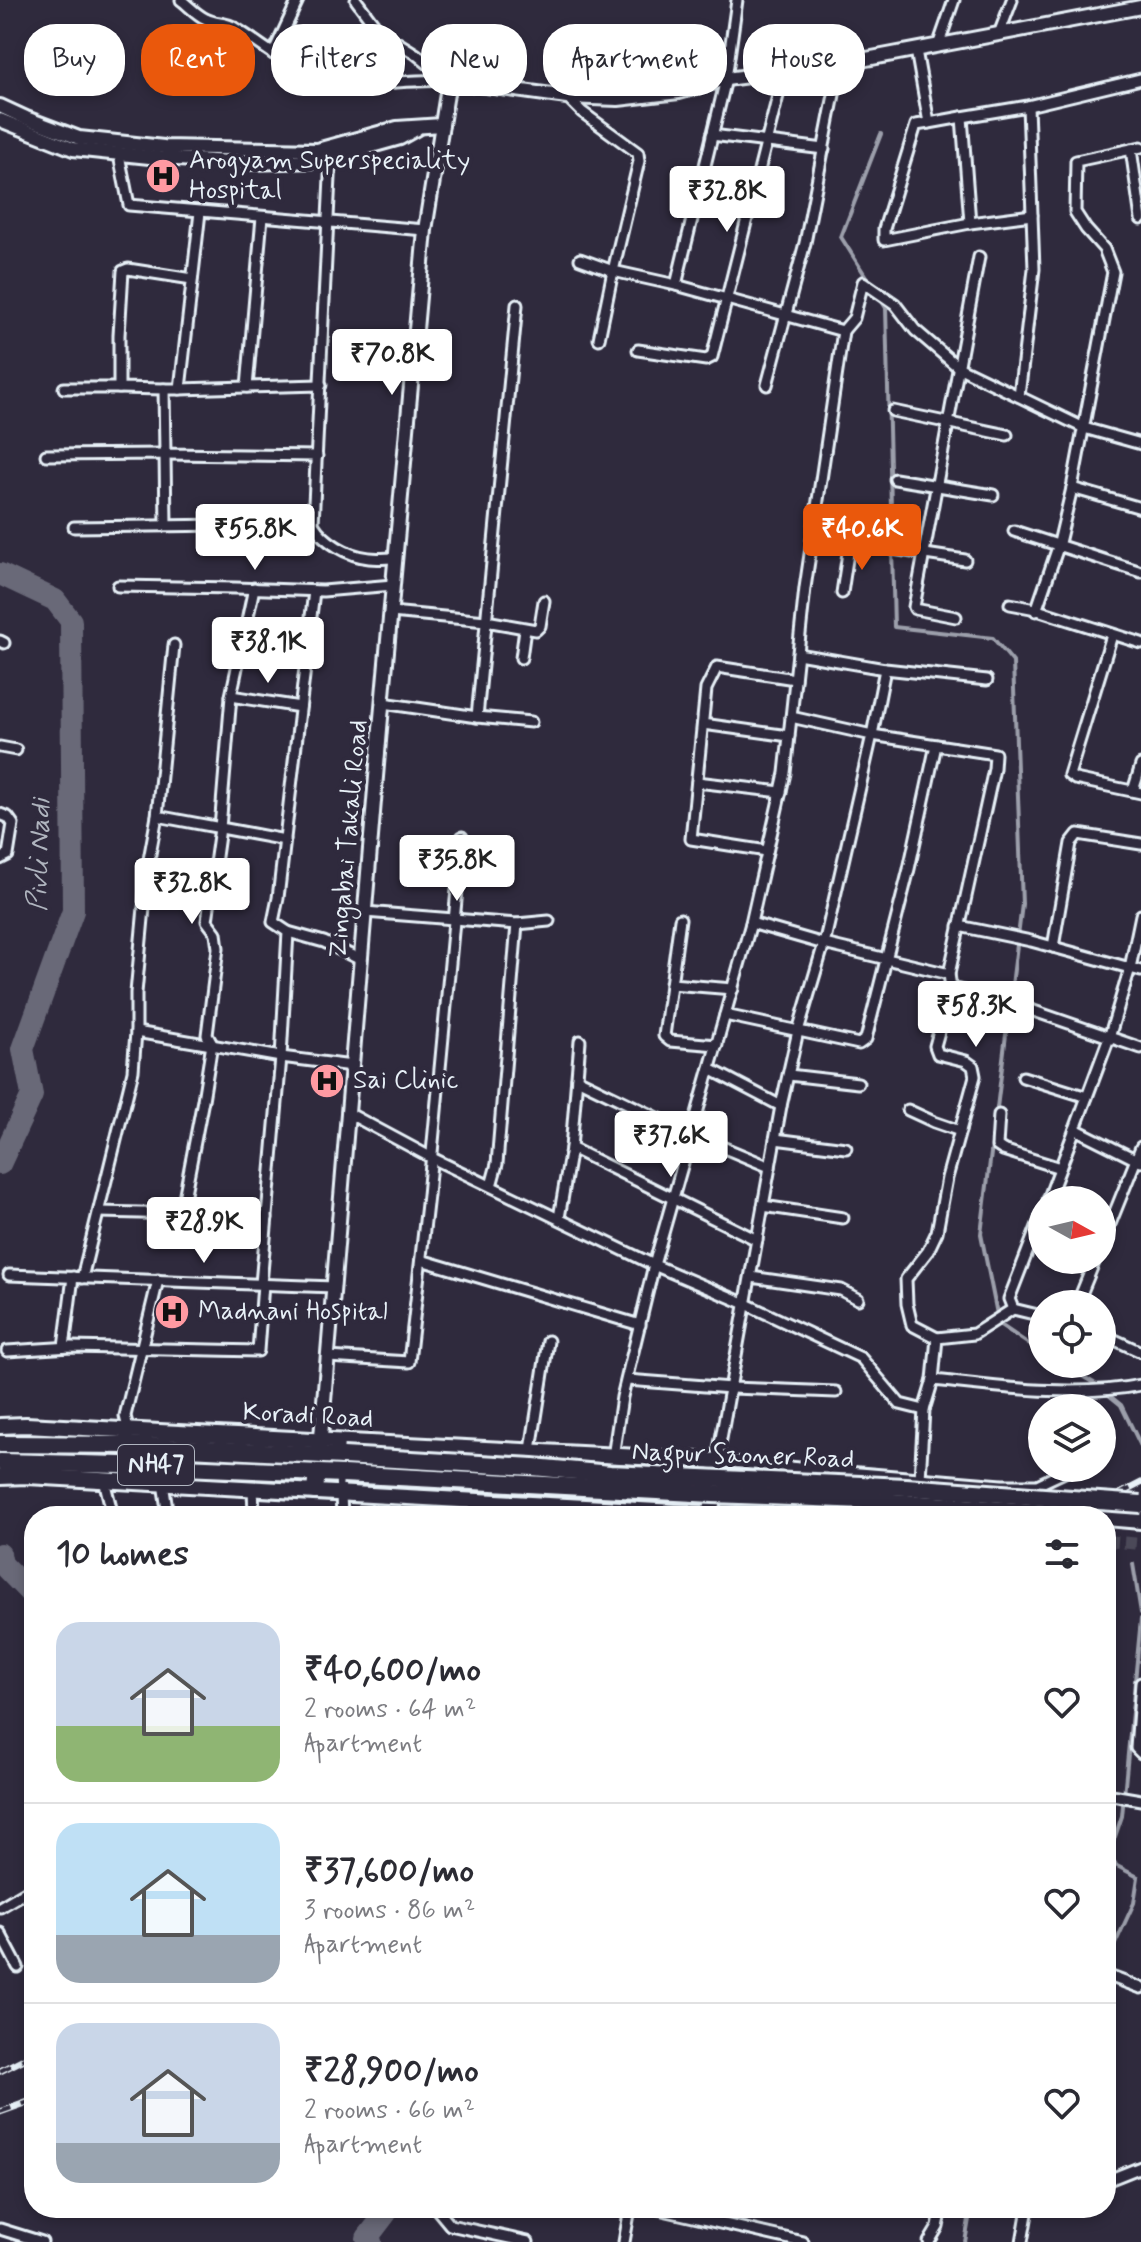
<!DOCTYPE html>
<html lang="en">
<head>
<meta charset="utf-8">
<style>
  :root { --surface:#fff; --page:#f2f2f3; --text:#2b2b33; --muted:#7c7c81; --line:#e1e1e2; --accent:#ea580c }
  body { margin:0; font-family:Mynerve,sans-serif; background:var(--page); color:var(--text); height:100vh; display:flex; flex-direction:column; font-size:30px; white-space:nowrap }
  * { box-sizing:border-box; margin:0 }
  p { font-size:26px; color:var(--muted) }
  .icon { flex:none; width:44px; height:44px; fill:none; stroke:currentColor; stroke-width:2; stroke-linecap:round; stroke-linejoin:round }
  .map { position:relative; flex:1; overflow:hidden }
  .side { position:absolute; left:24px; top:1506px; width:1092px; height:712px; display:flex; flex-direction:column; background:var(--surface); border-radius:32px; box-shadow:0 4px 12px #0003 }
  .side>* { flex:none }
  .top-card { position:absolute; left:24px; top:24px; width:1094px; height:72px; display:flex; gap:16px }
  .needle { width:52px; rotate:98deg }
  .buttons { position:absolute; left:1028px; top:1186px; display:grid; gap:16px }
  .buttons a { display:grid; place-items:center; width:88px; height:88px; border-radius:50%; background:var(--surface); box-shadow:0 4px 12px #0003; font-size:40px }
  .price { position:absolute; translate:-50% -68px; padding:0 18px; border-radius:8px; background:#fff; color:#222; font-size:26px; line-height:52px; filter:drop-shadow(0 2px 4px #0008) }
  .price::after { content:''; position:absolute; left:50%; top:48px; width:24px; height:18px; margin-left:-12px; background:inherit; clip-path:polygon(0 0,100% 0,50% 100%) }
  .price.current { background:var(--accent); color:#fff }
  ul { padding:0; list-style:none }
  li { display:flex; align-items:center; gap:24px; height:200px; padding:0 32px }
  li+li { border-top:2px solid var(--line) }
  li span { display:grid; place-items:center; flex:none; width:224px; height:160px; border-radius:24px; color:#555 }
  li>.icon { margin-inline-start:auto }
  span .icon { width:96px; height:96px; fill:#fffc; stroke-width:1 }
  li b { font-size:34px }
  h2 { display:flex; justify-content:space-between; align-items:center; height:96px; padding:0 32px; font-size:34px }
  .chip { padding:0 28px; border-radius:32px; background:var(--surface); box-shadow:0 4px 12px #0003; font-size:28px; line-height:72px }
  .chip.current { background:var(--accent); color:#fff }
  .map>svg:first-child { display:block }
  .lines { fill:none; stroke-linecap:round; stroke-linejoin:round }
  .stream { stroke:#9c9fab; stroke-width:4 }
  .river { stroke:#696978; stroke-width:22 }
  .tertiary-tunnel { stroke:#4b4859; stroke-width:12; stroke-dasharray:12 6; stroke-linecap:butt }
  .minor-casing { stroke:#e8f1f8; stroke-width:15 }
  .tertiary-casing { stroke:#e8f1f8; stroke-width:18 }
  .primary-casing { stroke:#e8f1f8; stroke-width:20 }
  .trunk-casing { stroke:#e8f1f8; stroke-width:22 }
  .minor { stroke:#2f2a3d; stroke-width:9 }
  .tertiary { stroke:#2f2a3d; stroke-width:12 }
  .primary { stroke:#2f2a3d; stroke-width:14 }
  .trunk { stroke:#2f2a3d; stroke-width:16 }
  .rail-casing { stroke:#e8f1f8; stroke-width:7 }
  .rail { stroke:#2f2a3d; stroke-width:4; stroke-dasharray:12; stroke-linecap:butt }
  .trunk-bridge-casing { stroke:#e8f1f8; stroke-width:22; stroke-linecap:butt }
  .trunk-bridge { stroke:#2f2a3d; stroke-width:16 }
  .labels { text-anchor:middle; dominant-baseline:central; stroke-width:8; stroke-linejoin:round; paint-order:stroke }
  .shield { fill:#2f2a3d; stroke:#b0b5c0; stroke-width:2 }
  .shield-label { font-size:24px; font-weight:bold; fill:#e8f1f8 }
  .poi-label { font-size:26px; fill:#e8f1f8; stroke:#2f2a3d; text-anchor:start }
  .street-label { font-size:26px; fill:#e8f1f8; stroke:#2f2a3d }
  .water-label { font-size:28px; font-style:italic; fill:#afb4be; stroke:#2f2a3d }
</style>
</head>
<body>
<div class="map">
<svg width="1141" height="2242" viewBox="0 0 1141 2242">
  <rect width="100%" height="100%" fill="#2f2a3d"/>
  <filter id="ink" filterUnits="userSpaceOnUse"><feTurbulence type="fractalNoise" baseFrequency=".0125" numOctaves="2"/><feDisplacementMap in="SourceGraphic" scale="16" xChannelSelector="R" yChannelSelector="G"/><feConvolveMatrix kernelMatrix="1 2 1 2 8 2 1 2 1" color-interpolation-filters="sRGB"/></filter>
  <g filter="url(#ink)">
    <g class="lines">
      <g class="stream">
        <polyline points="870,283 841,237 881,134"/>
        <polyline points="879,297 886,308 894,627 993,638 1013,662 1022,904 996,1116"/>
        <polyline points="993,1137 981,1234 999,1324 1042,1353"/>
        <polyline points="1061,1364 1094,1383 1121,1405 1141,1446"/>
        <polyline points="1133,1564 1141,1613"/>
        <polyline points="1106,1969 1110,1955 1134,1903 1138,1877 1117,1866 1108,1857 1122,1816 1141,1619"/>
        <polyline points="965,2242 971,2208"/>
      </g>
      <g class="river">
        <polyline points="0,574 55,600 71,621 73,911 23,1049 32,1095 0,1164"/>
        <polyline points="0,1554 2,1564 34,1597"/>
        <polyline points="371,2242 367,2238 386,2213 384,2208"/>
      </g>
      <polyline class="tertiary-tunnel" points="1106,1541 1141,1544"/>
      <g class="minor-casing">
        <g id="minor">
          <path d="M181,0c8,6 16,15 25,19 9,5 20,3 29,9 36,22 64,51 109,55 35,3 70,-5 105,-2l-33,-27 -37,-23 -23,-31"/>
          <polyline points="999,34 1012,0"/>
          <polyline points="938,46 954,0"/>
          <polyline points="916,50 929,123 962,117 970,223"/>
          <polyline points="273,54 298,0"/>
          <polyline points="567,97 582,112 638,153 639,161 613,271 599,339"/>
          <polyline points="962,117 1028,106 1141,79"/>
          <polyline points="929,123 916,125 884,229 884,240 970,223 1032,215"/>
          <polyline points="712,135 824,149"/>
          <polyline points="1131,149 1141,219"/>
          <polyline points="119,155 129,205 425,230"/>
          <path d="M331,157l-18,367c11,18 35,32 56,34 8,1 18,0 27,0"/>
          <polyline points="200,212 180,389 247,387"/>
          <polyline points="262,217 247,387 321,385"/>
          <polyline points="580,259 613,271 676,285 843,331 805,588 785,773 751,923 654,1265 622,1397 613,1457"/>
          <polyline points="676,285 726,79 737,0"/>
          <polyline points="843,331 854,318 863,282 895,304 915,330 958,367 1084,428 1141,444"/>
          <polyline points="638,350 706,360 712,357 784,72"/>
          <polyline points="767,385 805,243 840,64"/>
          <polyline points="64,388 119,388"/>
          <polyline points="164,389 119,388 119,335 123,271 128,269 192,279"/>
          <polyline points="180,389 164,389 165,454 317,456"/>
          <polyline points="1019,396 1034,269 1028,106"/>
          <polyline points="893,411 1007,435"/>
          <polyline points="46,455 165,454 166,525"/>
          <polyline points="895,479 993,495"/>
          <polyline points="1072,488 1141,508"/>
          <polyline points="74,527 313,524"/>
          <polyline points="1014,531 1141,572"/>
          <polyline points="118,586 236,588 323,591 393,585"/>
          <polyline points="842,593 849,546 852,543 965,560"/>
          <polyline points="1010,604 1031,608 1141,643"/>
          <polyline points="1036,611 1058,547 1072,488 1113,272 1104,249 1086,229 1075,212 1076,161 1141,147"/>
          <polyline points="391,612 486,621 536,630 540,626 544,601"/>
          <polyline points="956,617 915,609 914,607 979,257"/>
          <polyline points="1112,635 1069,775 1075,779 1141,793"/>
          <polyline points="0,641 4,643"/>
          <polyline points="798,654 885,669 987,680"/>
          <polyline points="521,658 525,629"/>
          <polyline points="885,669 872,735 995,754 994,769 949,974 951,988 935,1046 938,1054 966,1061 973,1066 975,1076 947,1178 937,1232 928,1251 906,1279 907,1304 912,1325 937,1338"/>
          <polyline points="231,696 300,707"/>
          <polyline points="383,703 477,717 531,722"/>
          <polyline points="477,717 517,305"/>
          <polyline points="703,724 789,736"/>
          <polyline points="0,747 16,750"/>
          <polyline points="697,782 781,792"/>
          <polyline points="1133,791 1141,765"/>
          <polyline points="0,814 8,817 13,824 8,855 0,859"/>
          <polyline points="157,816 174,645"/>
          <polyline points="767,851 691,839 706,689 717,667 795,679"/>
          <polyline points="365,912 517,924 549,921"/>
          <polyline points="1141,915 1130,968 1109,1038 1075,1129 1141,1162"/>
          <polyline points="680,919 664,1036 670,1041 717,1045"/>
          <polyline points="751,923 824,944 949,974"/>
          <polyline points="959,926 1031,941 1141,971"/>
          <polyline points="288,932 324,942 361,960"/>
          <polyline points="1053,947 1071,843 1078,834 1141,844"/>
          <polyline points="671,984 733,989"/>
          <polyline points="951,988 1005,1001 1141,1048"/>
          <polyline points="725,1015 859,1044 866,1039 909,869 936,745"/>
          <polyline points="136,1032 281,1057 352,1066"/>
          <polyline points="710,1069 781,1106"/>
          <polyline points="789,1075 858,1083"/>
          <polyline points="1023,1077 1087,1097"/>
          <polyline points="577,1079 691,1134 770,1167 717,1461 1002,1485 1037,1485 1073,1468"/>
          <polyline points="908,1110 934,1122 960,1131"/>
          <polyline points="348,1113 432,1158 654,1265 746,1304 861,1358 900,1404 924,1410"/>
          <polyline points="999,1115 997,1146 1003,1150 1060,1168"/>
          <polyline points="775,1139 846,1148"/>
          <polyline points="571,1148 757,1240"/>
          <polyline points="770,1167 781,1106 798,1031 825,940 872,735 791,717"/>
          <polyline points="491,1186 497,1164 517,924"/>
          <polyline points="1048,1200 1075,1129"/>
          <polyline points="763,1206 843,1218"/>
          <polyline points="99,1212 181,1214 203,1100 212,1044 207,1035 218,948 216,933 207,921 220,828 231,696 254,588"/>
          <polyline points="181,1214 267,1218"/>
          <polyline points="559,1218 571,1148 580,1041"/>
          <polyline points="1102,1244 1141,1147"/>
          <polyline points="421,1260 640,1325"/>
          <polyline points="9,1275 334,1287"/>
          <polyline points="751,1277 841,1290 858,1299"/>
          <polyline points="82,1278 133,1071 136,1032 136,993 148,865 157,816 285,840"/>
          <polyline points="261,1284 281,1057 288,932 273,922 278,898 314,591"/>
          <polyline points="1077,1304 1095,1260"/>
          <polyline points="1013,1309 1009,1299 1042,1214"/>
          <polyline points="1102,1334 1141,1352"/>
          <polyline points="64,1347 73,1277"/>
          <polyline points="7,1351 71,1347 258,1351 263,1284"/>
          <polyline points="328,1357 409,1362 428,1195 462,837"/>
          <polyline points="627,1380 731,1388 836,1392"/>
          <path d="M933,1380c67,7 141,18 208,5"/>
          <polyline points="129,1432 125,1416 158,1280"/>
          <polyline points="531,1450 548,1341"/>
          <polyline points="340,1474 342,1516"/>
          <polyline points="920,1479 924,1410 933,1380 937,1338 974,1334 1013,1309 1042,1316"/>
          <polyline points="104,1480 113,1516"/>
          <polyline points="163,1483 168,1516"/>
          <polyline points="253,1487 254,1516"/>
          <polyline points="1141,1683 1136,1748 1141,1753"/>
          <polyline points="1106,1794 1141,1800"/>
          <polyline points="0,1907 34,1887"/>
          <polyline points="0,1933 18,1967"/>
          <polyline points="1106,1975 1141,1988"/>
          <polyline points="1106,2181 1141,2167"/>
          <polyline points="436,2208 450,2225 528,2242"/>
          <polyline points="654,2208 803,2242"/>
          <polyline points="0,2229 42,2242"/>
          <polyline points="624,2242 630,2208"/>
          <polyline points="929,2242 938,2227 942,2208"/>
          <polyline points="1022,2242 1028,2208"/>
        </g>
      </g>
      <g class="tertiary-casing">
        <g id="tertiary">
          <polyline points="0,106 26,118 79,138 164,147 317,150 397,128 442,125"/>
          <polyline points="0,120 73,149 159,158 249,163 318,161 400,138 416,129"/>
          <polyline points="320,1449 380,729 425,230 449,81 567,97 618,99 679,92 726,79 840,64 1141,7"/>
          <polyline points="711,1514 755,1516"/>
        </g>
      </g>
      <g class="primary-casing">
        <polyline id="primary" points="0,1426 26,1425 717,1461 711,1514 27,1476 0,1477"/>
      </g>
      <g class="trunk-casing">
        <g id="trunk">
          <polyline points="0,1444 131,1445 343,1456"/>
          <polyline points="0,1462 160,1466 343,1474"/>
          <polyline points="315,1491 317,1472"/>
          <polyline points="1106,1517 1141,1520"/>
        </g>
      </g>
      <use href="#minor" class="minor"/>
      <use href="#tertiary" class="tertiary"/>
      <use href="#primary" class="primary"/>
      <use href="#trunk" class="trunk"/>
      <g class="rail-casing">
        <g id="rail">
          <polyline points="1077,1516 1141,1483"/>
          <polyline points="0,2071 34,2054"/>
          <polyline points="0,2112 34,2100"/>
        </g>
      </g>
      <use href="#rail" class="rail"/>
      <g class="trunk-bridge-casing">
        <g id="trunk-bridge">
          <polyline points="343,1456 533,1467 610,1474 906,1487 1141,1504"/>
          <polyline points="343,1474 713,1494 865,1500 1090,1516"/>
        </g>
      </g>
      <use href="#trunk-bridge" class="trunk-bridge"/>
    </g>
  </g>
  <defs>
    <g id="hospital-disc" transform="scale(1.8)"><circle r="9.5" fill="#ff9aa2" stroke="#2f2a3d"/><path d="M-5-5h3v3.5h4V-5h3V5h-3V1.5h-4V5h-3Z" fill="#111"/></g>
  </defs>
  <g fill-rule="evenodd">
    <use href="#hospital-disc" x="163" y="176"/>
    <use href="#hospital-disc" x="327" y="1081"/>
    <use href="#hospital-disc" x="172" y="1312"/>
  </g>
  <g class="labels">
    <rect class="shield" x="118" y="1445" width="76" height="40" rx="6"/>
    <g class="shield-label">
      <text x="156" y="1465">NH47</text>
    </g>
    <g class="poi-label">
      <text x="189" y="161">Arogyam Superspeciality<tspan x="189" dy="30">Hospital</tspan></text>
      <text x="353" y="1081">Sai Clinic</text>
      <text x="198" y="1312">Madnani Hospital</text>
    </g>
    <g class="street-label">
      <text transform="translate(349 839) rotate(-85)">Zingabai Takali Road</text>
      <text transform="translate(308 1416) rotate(3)">Koradi Road</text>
      <text transform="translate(743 1456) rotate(2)">Nagpur Saoner Road</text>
    </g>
    <g class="water-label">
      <text transform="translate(40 855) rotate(-88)">Pivli Nadi</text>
    </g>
  </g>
</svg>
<div class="buttons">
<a><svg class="needle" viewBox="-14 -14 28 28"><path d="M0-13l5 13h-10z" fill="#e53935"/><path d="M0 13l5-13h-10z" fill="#7c7c81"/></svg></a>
<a><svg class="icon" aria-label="locate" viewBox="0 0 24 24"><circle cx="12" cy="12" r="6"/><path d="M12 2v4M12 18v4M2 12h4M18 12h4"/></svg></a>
<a><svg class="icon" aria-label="layers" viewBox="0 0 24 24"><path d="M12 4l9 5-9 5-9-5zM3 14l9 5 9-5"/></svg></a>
</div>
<b class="price" style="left:727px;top:234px">₹32.8K</b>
<b class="price" style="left:392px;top:397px">₹70.8K</b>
<b class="price" style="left:255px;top:572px">₹55.8K</b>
<b class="price current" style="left:862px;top:572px">₹40.6K</b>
<b class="price" style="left:268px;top:685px">₹38.1K</b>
<b class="price" style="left:457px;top:903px">₹35.8K</b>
<b class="price" style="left:192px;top:926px">₹32.8K</b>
<b class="price" style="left:976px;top:1049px">₹58.3K</b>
<b class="price" style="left:671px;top:1179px">₹37.6K</b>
<b class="price" style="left:204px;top:1265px">₹28.9K</b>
<div class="top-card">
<a class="chip">Buy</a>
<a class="chip current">Rent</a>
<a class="chip">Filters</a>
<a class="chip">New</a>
<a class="chip">Apartment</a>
<a class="chip">House</a>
</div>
<section class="side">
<h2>10 homes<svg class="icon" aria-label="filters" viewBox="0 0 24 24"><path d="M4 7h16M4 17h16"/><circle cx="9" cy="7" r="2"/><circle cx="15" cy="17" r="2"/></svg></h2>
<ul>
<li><span style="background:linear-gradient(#c9d6e8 65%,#8fb573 0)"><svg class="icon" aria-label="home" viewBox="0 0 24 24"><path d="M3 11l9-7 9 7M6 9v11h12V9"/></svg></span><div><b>₹40,600/mo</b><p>2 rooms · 64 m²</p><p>Apartment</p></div><svg class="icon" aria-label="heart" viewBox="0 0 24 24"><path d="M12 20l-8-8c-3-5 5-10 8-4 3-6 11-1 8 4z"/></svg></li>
<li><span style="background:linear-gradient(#bfe0f5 70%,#9aa5b1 0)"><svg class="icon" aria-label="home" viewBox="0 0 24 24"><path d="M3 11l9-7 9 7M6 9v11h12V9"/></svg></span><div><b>₹37,600/mo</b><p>3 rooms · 86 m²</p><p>Apartment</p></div><svg class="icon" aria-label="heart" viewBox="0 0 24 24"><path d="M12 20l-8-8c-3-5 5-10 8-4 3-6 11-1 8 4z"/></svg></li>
<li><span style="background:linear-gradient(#c9d6e8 75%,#9aa5b1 0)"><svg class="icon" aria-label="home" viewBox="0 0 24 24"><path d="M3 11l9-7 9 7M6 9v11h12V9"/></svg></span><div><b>₹28,900/mo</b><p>2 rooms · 66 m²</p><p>Apartment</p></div><svg class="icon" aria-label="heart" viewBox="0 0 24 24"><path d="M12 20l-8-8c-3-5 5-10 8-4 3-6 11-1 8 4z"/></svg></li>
</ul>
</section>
</div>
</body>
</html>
